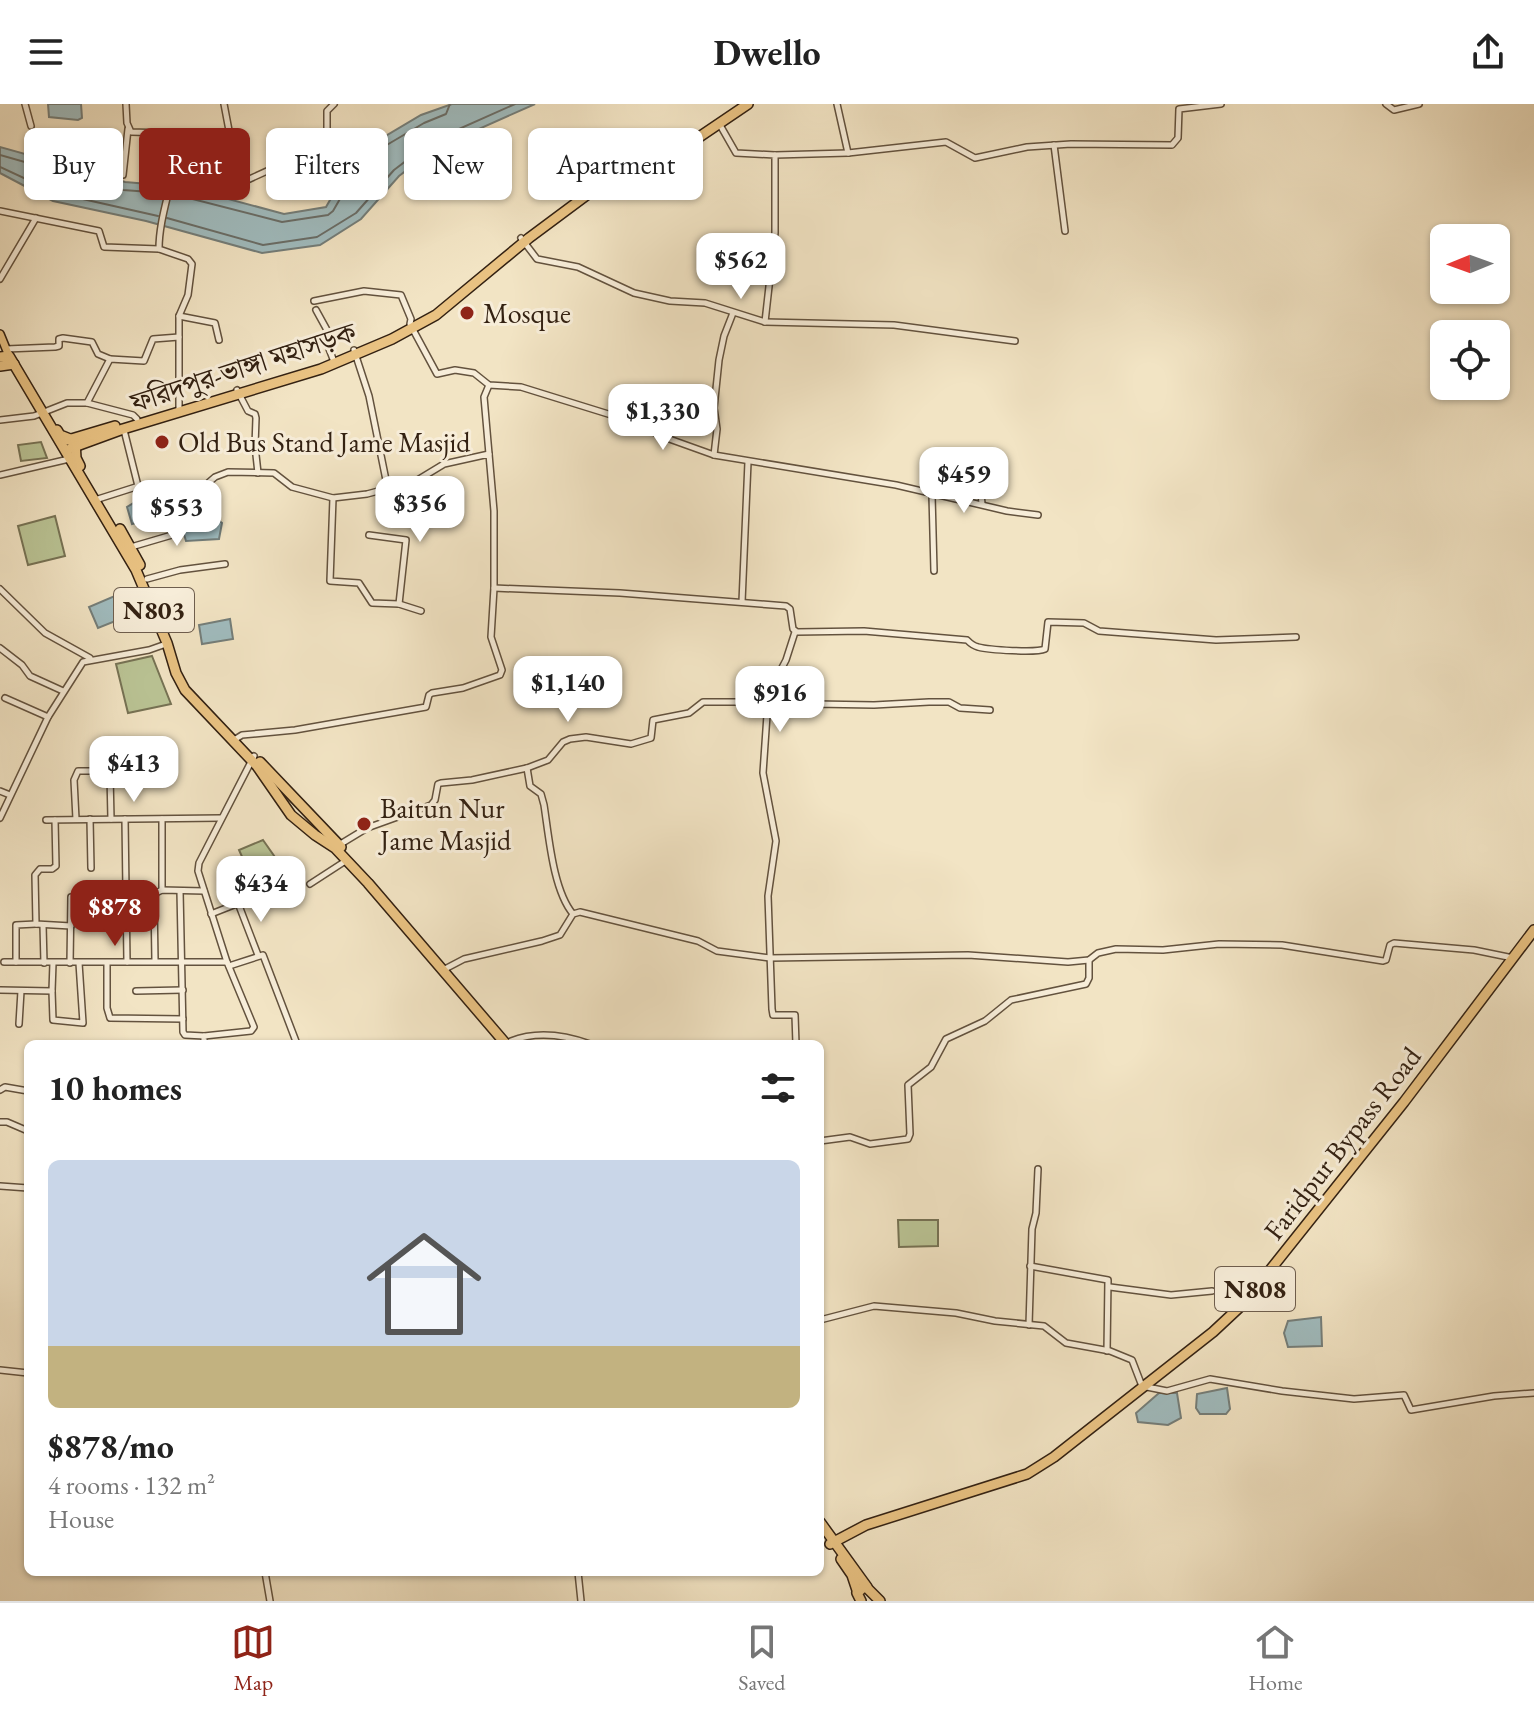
<!DOCTYPE html>
<html lang="en">
<head>
<meta charset="utf-8">
<style>
  :root { --surface:#fff; --page:#f6f6f6; --text:#222; --muted:#767676; --line:#e0e0e0; --accent:#8f2418 }
  body { margin:0; font-family:"EB Garamond","Noto Serif Bengali",serif; background:var(--page); color:var(--text); height:100vh; display:flex; flex-direction:column; font-size:30px; white-space:nowrap }
  * { box-sizing:border-box; margin:0 }
  p { font-size:26px; color:var(--muted) }
  .icon { flex:none; width:44px; height:44px; fill:none; stroke:currentColor; stroke-width:2; stroke-linecap:round; stroke-linejoin:round }
  .map { position:relative; flex:1; overflow:hidden }
  .details { position:absolute; left:24px; top:936px; width:800px; height:536px; display:flex; flex-direction:column; background:var(--surface); border-radius:12px; box-shadow:0 2px 6px #0004 }
  .details>* { flex:none }
  .top-card { position:absolute; left:24px; top:24px; width:800px; height:72px; display:flex; gap:16px }
  .needle { width:52px; rotate:269deg }
  .buttons { position:absolute; left:1430px; top:120px; display:grid; gap:16px }
  .buttons a { display:grid; place-items:center; width:80px; height:80px; border-radius:12px; background:var(--surface); box-shadow:0 2px 6px #0004; font-size:40px }
  .price { position:absolute; translate:-50% -68px; padding:0 18px; border-radius:16px; background:#fff; color:#222; font-size:26px; line-height:52px; filter:drop-shadow(0 2px 4px #0008) }
  .price::after { content:''; position:absolute; left:50%; top:48px; width:24px; height:18px; margin-left:-12px; background:inherit; clip-path:polygon(0 0,100% 0,50% 100%) }
  .price.selected { background:var(--accent); color:#fff }
  ul { padding:0; list-style:none }
  li { display:grid; align-content:center; gap:16px; height:424px; padding:0 24px }
  li+li { border-top:2px solid var(--line) }
  li span { display:grid; place-items:center; height:248px; border-radius:12px; color:#555 }
  li>.icon { margin-inline-start:auto }
  span .icon { width:144px; height:144px; fill:#fffc; stroke-width:1 }
  li b { font-size:34px }
  h2 { display:flex; justify-content:space-between; align-items:center; height:96px; padding:0 24px; font-size:34px }
  .pill { padding:0 28px; border-radius:12px; background:var(--surface); box-shadow:0 2px 6px #0004; font-size:28px; line-height:72px }
  .pill.selected { background:var(--accent); color:#fff }
  header { display:flex; justify-content:space-between; align-items:center; height:104px; padding:0 24px; background:var(--surface); font-size:36px; font-weight:700 }
  .tab-bar { display:flex; justify-content:space-around; align-items:center; height:112px; border-top:2px solid var(--line); background:var(--surface); font-size:22px; color:var(--muted) }
  .tab-bar a { display:grid; justify-items:center; gap:4px }
  .tab-bar .selected { color:var(--accent) }
  .map>svg:first-child { display:block }
  .green { fill:#bac495; stroke:#767254; stroke-width:2 }
  .water { fill:#a0bcbf; stroke:#747e7a; stroke-width:2 }
  .lines { fill:none; stroke-linecap:round; stroke-linejoin:round }
  .shore { stroke:#6a6e68; stroke-width:2 }
  .minor-casing { stroke:#63523e; stroke-width:8 }
  .major-casing { stroke:#332112; stroke-width:10 }
  .highway-casing { stroke:#332112; stroke-width:12 }
  .minor { stroke:#f7edd9; stroke-width:5 }
  .major { stroke:#e9c282; stroke-width:7 }
  .highway { stroke:#e9c282; stroke-width:9 }
  .poi-dot { fill:#8f2418; stroke:#f7edd9; stroke-width:3 }
  .labels { text-anchor:middle; dominant-baseline:central; stroke-width:6; stroke-linejoin:round; paint-order:stroke }
  .shield { fill:#f7edd9; stroke:#6e5e4e; stroke-width:2 }
  .shield-label { font-size:26px; font-weight:bold; fill:#332112 }
  .poi-label { font-size:28px; fill:#332112; stroke:#f7edd9; text-anchor:start }
  .street-label { font-size:28px; fill:#332112; stroke:#f7edd9 }
</style>
</head>
<body>
<header><svg class="icon" aria-label="menu" viewBox="0 0 24 24"><path d="M4 6h16M4 12h16M4 18h16"/></svg>Dwello<svg class="icon" aria-label="share" viewBox="0 0 24 24"><path d="M12 15V3M7 8l5-5 5 5M5 13v7h14v-7"/></svg></header>
<div class="map">
<svg width="1534" height="1497" viewBox="0 0 1534 1497">
  <rect width="100%" height="100%" fill="#f2e4c4"/>
  <filter id="stains"><feTurbulence type="fractalNoise" baseFrequency=".0025" numOctaves="4"/><feColorMatrix values="0 0 0 0 .2 0 0 0 0 .09 0 0 0 0 .02 0 0 0 .5 -.17"/></filter>
  <radialGradient id="worn" r=".72"><stop offset=".6" stop-color="#630" stop-opacity="0"/><stop offset="1" stop-color="#630" stop-opacity=".3"/></radialGradient>
  <g class="green">
    <polygon points="41,338 47,354 21,357 18,341"/>
    <polygon points="55,412 65,452 28,461 18,422"/>
    <polygon points="152,552 171,600 128,609 116,560"/>
    <polygon points="263,736 277,756 248,766 239,746"/>
    <polygon points="898,1116 938,1116 938,1142 899,1143"/>
  </g>
  <g class="water">
    <polygon points="48,0 81,0 82,14 78,16 49,13"/>
    <polygon points="452,0 535,0 436,44 399,72 361,115 320,141 262,149 146,117 53,97 0,69 0,43 125,78 184,83 284,110 326,103 357,49 421,11"/>
    <polygon points="147,391 160,397 161,413 132,420 127,403"/>
    <polygon points="218,416 222,419 219,435 186,437 183,427 186,418"/>
    <polygon points="124,488 133,510 98,524 89,503"/>
    <polygon points="230,515 233,535 202,540 199,521"/>
    <polygon points="1321,1213 1322,1242 1288,1243 1284,1229 1288,1217"/>
    <polygon points="1227,1284 1230,1305 1226,1310 1200,1310 1196,1304 1197,1290"/>
    <polygon points="1159,1289 1177,1289 1181,1314 1168,1321 1138,1318 1136,1309"/>
  </g>
  <g class="lines">
    <g class="shore">
      <polyline points="0,51 123,86 164,89"/>
      <polyline points="0,63 56,89 158,112"/>
      <polyline points="173,90 282,118 328,111 333,107 363,55 424,19 446,10 450,0"/>
      <polyline points="167,114 263,141 317,133 356,109 394,66 432,37 515,0"/>
    </g>
    <g class="minor-casing">
      <g id="minor">
        <polyline points="25,0 31,22"/>
        <polyline points="126,0 127,19 131,28 165,29 176,36 228,33"/>
        <polyline points="224,0 238,74 243,78 324,41 327,34 327,7 334,0"/>
        <polyline points="837,0 848,49 946,38 975,54 1027,43 1071,40 1172,41 1178,34 1179,5 1221,0"/>
        <polyline points="1386,0 1394,6 1419,0"/>
        <path d="M176,36c1,37 -17,72 -17,109l29,10 4,5 -4,31 -9,21v95"/>
        <polyline points="1054,41 1065,127"/>
        <polyline points="775,51 848,49"/>
        <polyline points="123,71 128,25"/>
        <polyline points="0,107 99,127 104,143 159,145"/>
        <polyline points="521,134 537,155 578,163 634,189 670,197 705,199 765,218 775,129 775,51 736,49 720,21"/>
        <polyline points="0,175 36,114"/>
        <polyline points="314,197 364,187 401,191 411,215 410,220 437,270 455,266 474,269 489,281 521,283 634,318 661,332 714,351 896,381 1007,407 1038,411"/>
        <polyline points="316,206 327,226 326,237 333,255"/>
        <polyline points="179,212 215,219 219,236"/>
        <polyline points="765,218 894,221 1015,237"/>
        <polyline points="6,245 55,243 59,242 59,235 63,234 92,238 98,250 110,255"/>
        <polyline points="354,246 369,292 388,386"/>
        <polyline points="237,286 248,307 255,310 256,314 255,342 258,369"/>
        <polyline points="87,299 133,311 137,315"/>
        <polyline points="0,316 34,312 67,299 87,299 110,255 144,257 153,235 179,233"/>
        <polyline points="124,326 138,382"/>
        <polyline points="489,350 484,293 489,281"/>
        <polyline points="714,351 717,325 714,304 719,256 724,232 733,209"/>
        <polyline points="978,355 982,400"/>
        <polyline points="0,371 69,355"/>
        <polyline points="932,391 934,467"/>
        <polyline points="333,394 330,477 359,479 372,499 399,500 421,507"/>
        <polyline points="95,396 139,382 174,383 207,380 215,373 228,368 274,369 292,383 333,394 367,390 416,377 444,360 489,350 494,407 494,484 491,533 502,566 500,571 463,584 432,589 429,591 426,603 295,626 242,631 234,636"/>
        <polyline points="369,431 406,436 399,500"/>
        <polyline points="131,443 172,431 184,402 201,399"/>
        <polyline points="147,475 180,466 225,460"/>
        <path d="M494,484l126,5 166,13 4,3 3,20 4,3 67,-1 103,9c3,3 6,6 11,7 11,3 58,6 67,2l3,-27 36,1 15,8 117,9 80,-3"/>
        <polyline points="0,485 45,529 90,554"/>
        <polyline points="742,498 748,358"/>
        <polyline points="0,544 22,561 30,572 63,587"/>
        <polyline points="5,594 48,613"/>
        <path d="M527,664l3,18 11,8 3,11c5,32 9,85 29,109"/>
        <polyline points="0,687 10,691"/>
        <polyline points="0,714 48,613 83,558 149,546 166,540"/>
        <polyline points="76,715 74,676 78,667 104,667 110,671 111,715"/>
        <polyline points="90,715 91,764"/>
        <polyline points="125,715 127,858"/>
        <polyline points="162,715 162,786"/>
        <polyline points="46,716 221,714"/>
        <polyline points="55,716 56,762 52,765 40,765 35,771 36,820 71,822"/>
        <polyline points="339,741 367,724 431,701 435,696 438,680 441,679 472,676 527,664 548,656 563,638 570,635 586,633 631,640 651,634 653,616 689,609 703,598 764,598 786,556 795,528"/>
        <polyline points="310,780 347,756"/>
        <polyline points="180,787 183,928 185,931 204,932"/>
        <polyline points="238,799 258,851"/>
        <polyline points="211,810 244,797"/>
        <polyline points="43,821 44,859"/>
        <polyline points="155,857 154,795 156,789 162,786 204,787"/>
        <polyline points="4,858 227,858"/>
        <polyline points="16,858 16,821 36,820"/>
        <polyline points="70,859 71,793"/>
        <polyline points="107,859 107,904 110,914 183,915"/>
        <polyline points="229,862 263,851 297,940"/>
        <polyline points="443,866 464,855 542,837 560,831 573,810 580,808 698,837 717,847 770,854 968,851 1068,858 1089,856 1098,849 1116,845 1163,846 1219,840 1282,841 1383,857 1386,856 1390,841 1394,839 1474,846 1513,854"/>
        <polyline points="0,886 52,887 53,859"/>
        <polyline points="52,887 53,916 83,919 79,859"/>
        <polyline points="136,887 183,886"/>
        <polyline points="19,920 21,887"/>
        <path d="M511,937c25,-10 54,-6 79,3"/>
        <polyline points="204,940 204,932 251,927 254,923 227,858 198,767 199,759 254,652"/>
        <polyline points="796,940 795,911 773,911 772,905 768,792 776,737 763,669 767,611 764,598 805,606 815,600 874,601 929,598 949,598 960,604 990,606"/>
        <polyline points="0,986 5,983 28,987"/>
        <polyline points="0,1018 7,1018 28,1027"/>
        <polyline points="820,1037 850,1033 870,1040 908,1035 910,1030 908,981 931,963 946,935 985,917 1011,896 1086,880 1089,874 1089,856"/>
        <polyline points="0,1082 28,1084"/>
        <polyline points="1030,1162 1108,1176 1107,1247"/>
        <polyline points="1110,1183 1171,1191 1212,1187"/>
        <polyline points="820,1216 874,1202 956,1209 995,1217 1044,1222 1066,1239 1110,1247 1132,1256 1142,1282 1167,1287 1210,1275 1282,1287 1354,1295 1404,1291 1411,1306 1494,1292 1534,1289"/>
        <polyline points="1029,1221 1032,1125 1036,1109 1038,1065"/>
        <polyline points="0,1266 28,1269"/>
        <polyline points="265,1468 270,1497"/>
        <polyline points="578,1468 581,1497"/>
      </g>
    </g>
    <g class="major-casing">
      <polyline id="major" points="0,230 9,252"/>
    </g>
    <g class="highway-casing">
      <g id="highway">
        <polyline points="0,253 9,252 136,466 167,539 176,569 185,586 257,662 291,711 315,731 335,744 368,779 506,940"/>
        <polyline points="0,262 14,260"/>
        <polyline points="57,326 60,331 75,337 76,354 80,362"/>
        <polyline points="68,336 115,322"/>
        <polyline points="71,344 123,325 321,265 392,235 436,211 529,134 615,70 680,46 748,0"/>
        <polyline points="120,425 140,461"/>
        <polyline points="260,658 341,743"/>
        <polyline points="820,1418 867,1483"/>
        <polyline points="830,1440 866,1421 1027,1370 1054,1353 1213,1228 1243,1200 1404,998 1534,826"/>
        <polyline points="841,1455 852,1471 857,1486"/>
        <polyline points="861,1497 857,1489 865,1482 880,1497"/>
      </g>
    </g>
    <use href="#minor" class="minor"/>
    <use href="#major" class="major"/>
    <use href="#highway" class="highway"/>
  </g>
  <g class="poi-dot">
    <circle cx="467" cy="209" r="8"/>
    <circle cx="162" cy="338" r="8"/>
    <circle cx="364" cy="720" r="8"/>
  </g>
  <g class="labels">
    <g class="shield">
      <rect x="114" y="484" width="80" height="44" rx="6"/>
      <rect x="1215" y="1163" width="80" height="44" rx="6"/>
    </g>
    <g class="shield-label">
      <text x="154" y="506">N803</text>
      <text x="1255" y="1185">N808</text>
    </g>
    <g class="poi-label">
      <text x="483" y="209">Mosque</text>
      <text x="178" y="338">Old Bus Stand Jame Masjid</text>
      <text x="380" y="704">Baitun Nur<tspan x="380" dy="32">Jame Masjid</tspan></text>
    </g>
    <g class="street-label">
      <text transform="translate(243 263) rotate(-18)">ফরিদপুর-ভাঙ্গা মহাসড়ক</text>
      <text transform="translate(1342 1039) rotate(-52)">Faridpur Bypass Road</text>
    </g>
  </g>
  <rect width="100%" height="100%" filter="url(#stains)"/>
  <rect width="100%" height="100%" fill="url(#worn)"/>
</svg>
<div class="buttons">
<a><svg class="needle" viewBox="-14 -14 28 28"><path d="M0-13l5 13h-10z" fill="#e53935"/><path d="M0 13l5-13h-10z" fill="#767676"/></svg></a>
<a><svg class="icon" aria-label="locate" viewBox="0 0 24 24"><circle cx="12" cy="12" r="6"/><path d="M12 2v4M12 18v4M2 12h4M18 12h4"/></svg></a>
</div>
<b class="price" style="left:741px;top:197px">$562</b>
<b class="price" style="left:663px;top:348px">$1,330</b>
<b class="price" style="left:964px;top:411px">$459</b>
<b class="price" style="left:420px;top:440px">$356</b>
<b class="price" style="left:177px;top:444px">$553</b>
<b class="price" style="left:568px;top:620px">$1,140</b>
<b class="price" style="left:780px;top:630px">$916</b>
<b class="price" style="left:134px;top:700px">$413</b>
<b class="price" style="left:261px;top:820px">$434</b>
<b class="price selected" style="left:115px;top:844px">$878</b>
<div class="top-card">
<a class="pill">Buy</a>
<a class="pill selected">Rent</a>
<a class="pill">Filters</a>
<a class="pill">New</a>
<a class="pill">Apartment</a>
</div>
<section class="details">
<h2>10 homes<svg class="icon" aria-label="filters" viewBox="0 0 24 24"><path d="M4 7h16M4 17h16"/><circle cx="9" cy="7" r="2"/><circle cx="15" cy="17" r="2"/></svg></h2>
<ul>
<li><span style="background:linear-gradient(#c9d6e8 75%,#c2b280 0)"><svg class="icon" aria-label="home" viewBox="0 0 24 24"><path d="M3 11l9-7 9 7M6 9v11h12V9"/></svg></span><div><b>$878/mo</b><p>4 rooms · 132 m²</p><p>House</p></div></li>
</ul>
</section>
</div>
<nav class="tab-bar">
<a class="selected"><svg class="icon" aria-label="map" viewBox="0 0 24 24"><path d="M3 6l6-2 6 2 6-2v14l-6 2-6-2-6 2zM9 4v14M15 6v14"/></svg>Map</a>
<a><svg class="icon" aria-label="saved" viewBox="0 0 24 24"><path d="M7 4h10v16l-5-4-5 4z"/></svg>Saved</a>
<a><svg class="icon" aria-label="home" viewBox="0 0 24 24"><path d="M3 11l9-7 9 7M6 9v11h12V9"/></svg>Home</a>
</nav>
</body>
</html>
